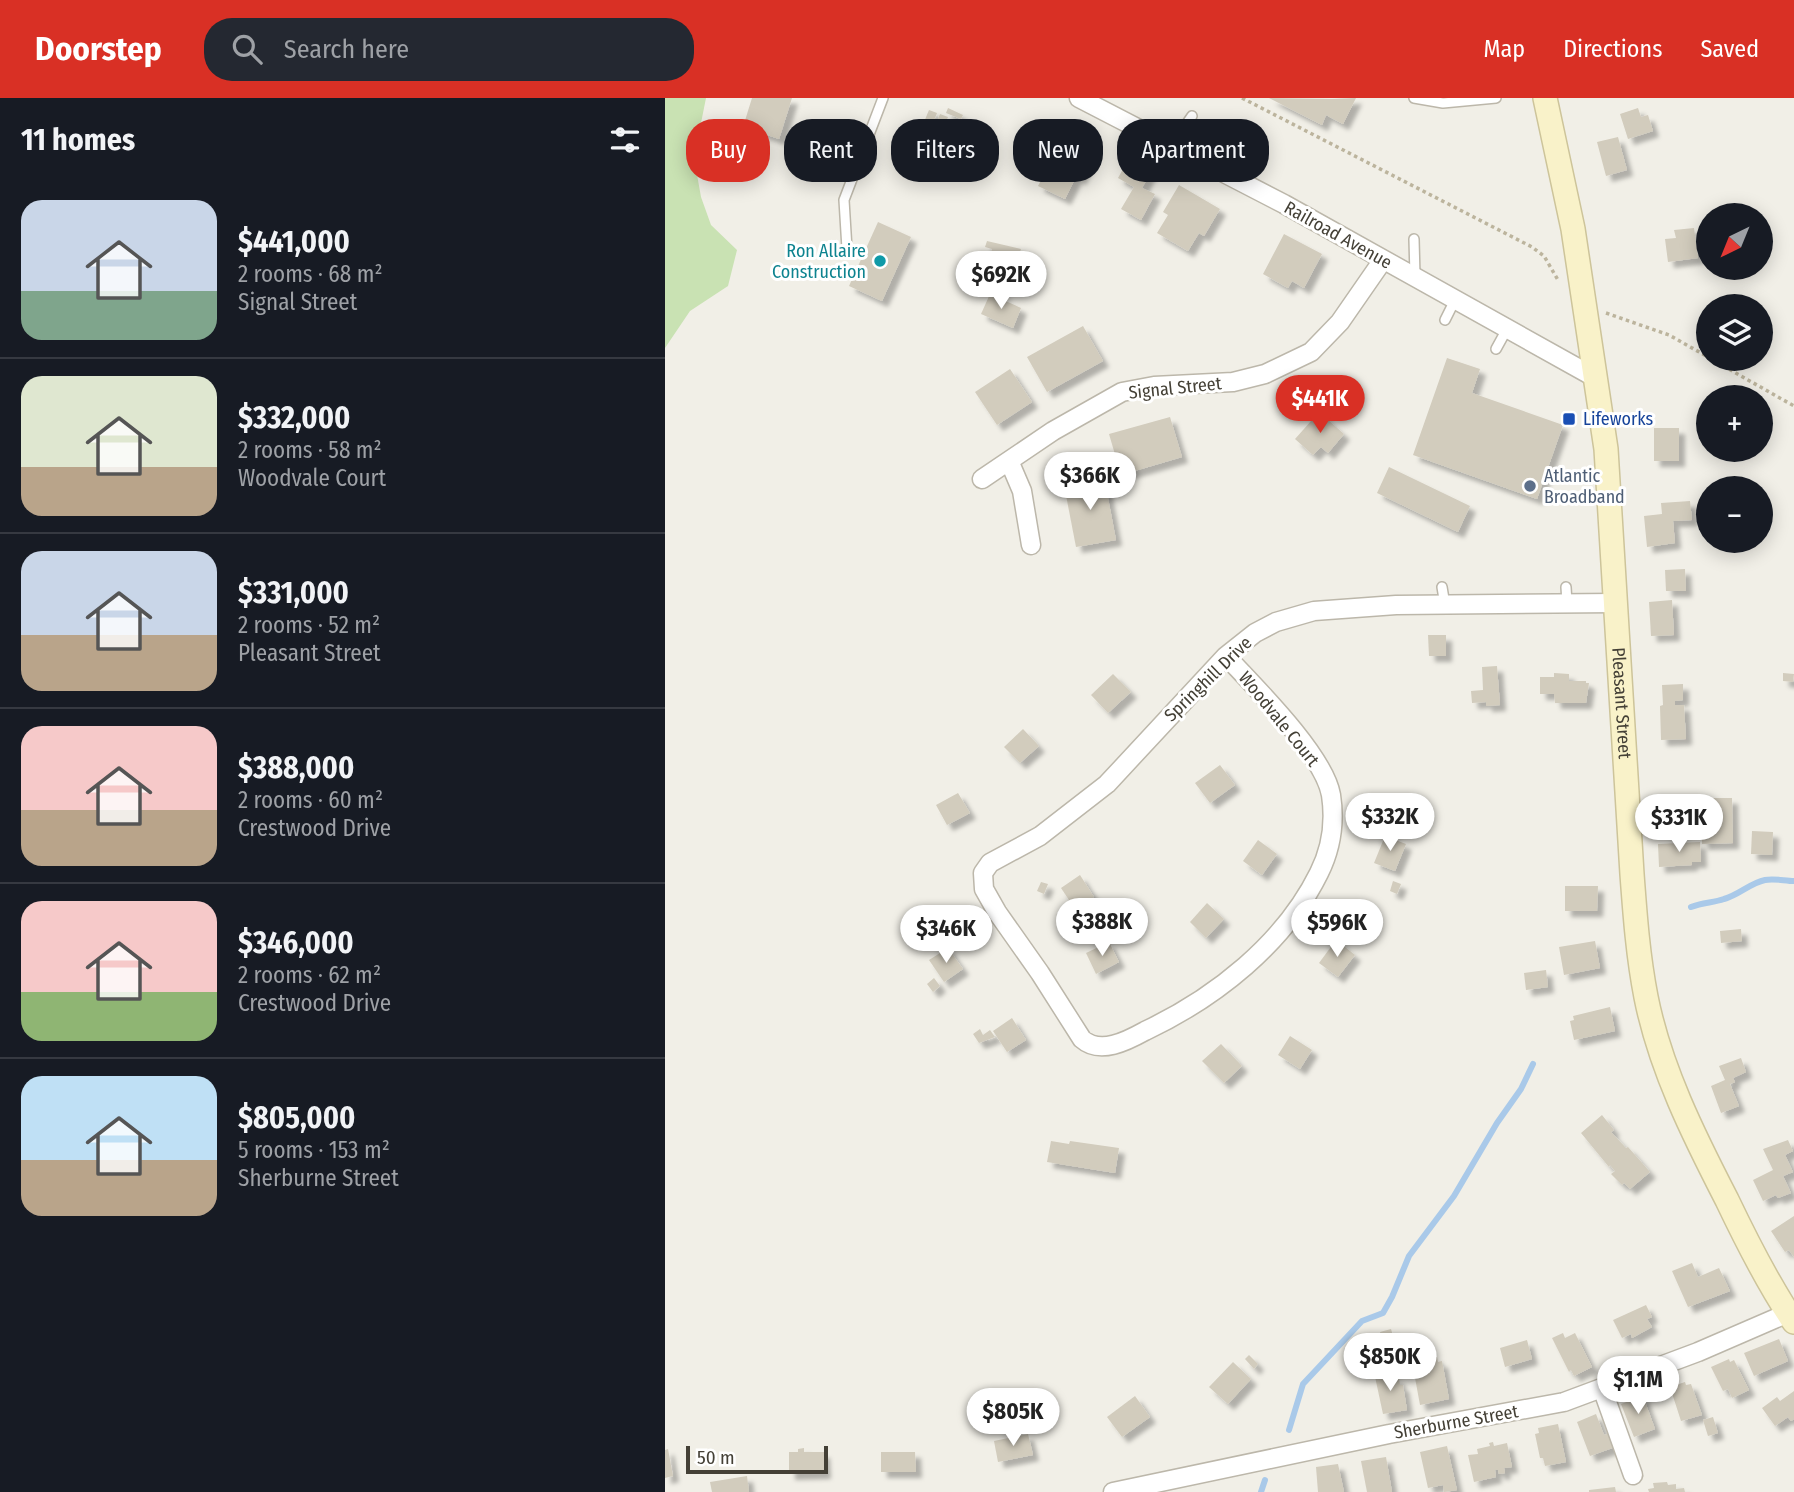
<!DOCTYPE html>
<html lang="en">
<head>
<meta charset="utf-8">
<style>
  :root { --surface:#171b24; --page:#242831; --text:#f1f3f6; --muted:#9ea1a6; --line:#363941; --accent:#d93025 }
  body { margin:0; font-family:"Fira Sans Condensed",sans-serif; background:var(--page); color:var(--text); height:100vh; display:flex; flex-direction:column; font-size:26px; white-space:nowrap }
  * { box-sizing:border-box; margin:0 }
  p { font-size:23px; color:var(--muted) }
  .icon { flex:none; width:38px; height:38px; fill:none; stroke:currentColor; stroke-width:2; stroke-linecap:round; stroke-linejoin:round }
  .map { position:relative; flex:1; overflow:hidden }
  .panel { display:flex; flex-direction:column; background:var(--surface); width:665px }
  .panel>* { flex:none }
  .hud { position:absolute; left:21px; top:21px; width:665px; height:63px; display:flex; gap:14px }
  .needle { width:46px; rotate:223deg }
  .fabs { position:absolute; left:1031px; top:105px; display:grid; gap:14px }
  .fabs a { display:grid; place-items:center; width:77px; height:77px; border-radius:50%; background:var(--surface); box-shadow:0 4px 18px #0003; font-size:35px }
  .scale { position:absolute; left:21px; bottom:18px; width:142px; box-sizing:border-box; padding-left:7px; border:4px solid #444036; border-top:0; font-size:19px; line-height:24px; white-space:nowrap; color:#444036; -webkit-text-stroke:5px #fff; paint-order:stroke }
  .price { position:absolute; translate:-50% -60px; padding:0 16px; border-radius:24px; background:#fff; color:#222; font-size:23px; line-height:46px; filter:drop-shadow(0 2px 4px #0008) }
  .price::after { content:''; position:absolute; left:50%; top:42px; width:21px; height:16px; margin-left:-10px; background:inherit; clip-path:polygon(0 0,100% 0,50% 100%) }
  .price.on { background:var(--accent); color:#fff }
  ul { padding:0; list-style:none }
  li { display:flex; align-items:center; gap:21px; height:175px; padding:0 21px }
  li+li { border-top:2px solid var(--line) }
  li span { display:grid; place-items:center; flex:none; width:196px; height:140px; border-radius:21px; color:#555 }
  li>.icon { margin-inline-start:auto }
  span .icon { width:84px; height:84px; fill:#fffc; stroke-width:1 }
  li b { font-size:30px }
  h2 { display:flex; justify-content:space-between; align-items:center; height:84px; padding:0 21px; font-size:30px }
  .pill { padding:0 24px; border-radius:28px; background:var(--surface); box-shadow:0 4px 18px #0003; font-size:24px; line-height:63px }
  .pill.on { background:var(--accent); color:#fff }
  header { display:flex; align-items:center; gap:42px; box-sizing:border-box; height:98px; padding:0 35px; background:var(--accent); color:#fff }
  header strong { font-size:33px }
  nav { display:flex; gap:38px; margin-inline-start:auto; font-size:24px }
  .search { width:490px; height:63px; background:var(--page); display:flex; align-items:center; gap:18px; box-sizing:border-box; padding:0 24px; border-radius:28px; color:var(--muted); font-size:26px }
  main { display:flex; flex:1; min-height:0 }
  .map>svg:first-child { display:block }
  .green { fill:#c9e2b3 }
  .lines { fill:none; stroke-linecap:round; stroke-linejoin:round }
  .stream { stroke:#a9c9e9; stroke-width:6 }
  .building { fill:#d2ccbd; filter:url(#shadow) }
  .lane-casing { stroke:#bcb7aa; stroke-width:12 }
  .street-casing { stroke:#bcb7aa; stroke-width:21 }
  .secondary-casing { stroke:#cdc49a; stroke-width:26 }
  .path { stroke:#bcb49d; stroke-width:3.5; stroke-dasharray:3.5 3.5; stroke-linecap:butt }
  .lane { stroke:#fff; stroke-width:9 }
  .street { stroke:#fff; stroke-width:18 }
  .secondary { stroke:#f9f2c9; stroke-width:23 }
  .culture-dot { fill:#0f9aa8; stroke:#fff; stroke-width:2.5 }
  .transit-dot { fill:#1a4fb4; stroke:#fff; stroke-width:2.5 }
  .service-dot { fill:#5c6f8a; stroke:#fff; stroke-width:2.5 }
  .labels { text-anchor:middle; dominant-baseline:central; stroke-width:6; stroke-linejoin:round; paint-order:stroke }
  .street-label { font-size:18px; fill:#444036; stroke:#fff }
  .culture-label { font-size:18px; fill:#0d838f; stroke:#fff; text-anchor:end }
  .transit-label { font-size:18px; fill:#164399; stroke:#fff; text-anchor:start }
  .service-label { font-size:18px; fill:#4e5e75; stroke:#fff; text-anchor:start }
</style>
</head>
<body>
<header>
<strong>Doorstep</strong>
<div class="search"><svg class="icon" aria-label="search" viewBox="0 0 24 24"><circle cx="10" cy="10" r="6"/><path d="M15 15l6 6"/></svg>Search here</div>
<nav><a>Map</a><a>Directions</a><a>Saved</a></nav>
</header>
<main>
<section class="panel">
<h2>11 homes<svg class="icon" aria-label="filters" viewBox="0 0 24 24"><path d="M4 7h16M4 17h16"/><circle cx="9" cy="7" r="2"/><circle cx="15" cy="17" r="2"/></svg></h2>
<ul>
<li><span style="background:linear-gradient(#c9d6e8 65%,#7fa58c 0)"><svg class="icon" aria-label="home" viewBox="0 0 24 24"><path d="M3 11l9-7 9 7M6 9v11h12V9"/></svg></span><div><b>$441,000</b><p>2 rooms · 68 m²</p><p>Signal Street</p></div></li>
<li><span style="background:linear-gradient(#dfe7d0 65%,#b9a48a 0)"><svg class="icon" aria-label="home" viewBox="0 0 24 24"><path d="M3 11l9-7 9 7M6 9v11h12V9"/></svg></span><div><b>$332,000</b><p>2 rooms · 58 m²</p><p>Woodvale Court</p></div></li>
<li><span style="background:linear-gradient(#c9d6e8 60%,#b9a48a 0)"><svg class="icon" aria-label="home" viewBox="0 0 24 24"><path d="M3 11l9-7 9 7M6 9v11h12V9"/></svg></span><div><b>$331,000</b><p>2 rooms · 52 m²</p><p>Pleasant Street</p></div></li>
<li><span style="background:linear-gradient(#f6c9c9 60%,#b9a48a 0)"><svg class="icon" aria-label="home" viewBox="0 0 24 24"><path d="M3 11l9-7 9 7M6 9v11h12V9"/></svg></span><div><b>$388,000</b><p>2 rooms · 60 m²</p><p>Crestwood Drive</p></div></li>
<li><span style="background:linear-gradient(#f6c9c9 65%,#8fb573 0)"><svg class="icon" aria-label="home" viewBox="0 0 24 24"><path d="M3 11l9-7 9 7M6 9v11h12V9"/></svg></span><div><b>$346,000</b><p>2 rooms · 62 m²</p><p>Crestwood Drive</p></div></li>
<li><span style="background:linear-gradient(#bfe0f5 60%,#b9a48a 0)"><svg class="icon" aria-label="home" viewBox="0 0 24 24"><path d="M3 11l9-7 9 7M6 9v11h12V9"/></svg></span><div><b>$805,000</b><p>5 rooms · 153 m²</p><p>Sherburne Street</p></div></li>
</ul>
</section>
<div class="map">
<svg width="1129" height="1394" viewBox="0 0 1129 1394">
  <defs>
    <filter id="shadow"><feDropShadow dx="6" dy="6" stdDeviation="2" flood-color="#0004"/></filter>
  </defs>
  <rect width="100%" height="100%" fill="#f1efe7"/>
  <polygon class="green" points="0,0 41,0 29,60 36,99 46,127 72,152 63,188 25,213 0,250"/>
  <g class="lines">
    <g class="stream">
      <path d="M1026,809c12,-5 22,-4 33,-8 15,-4 26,-16 41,-19 9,-2 20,1 29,1"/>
      <polyline points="624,1332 638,1286 697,1223 718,1215 727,1199 744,1158 789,1098 832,1025 856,991 868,966"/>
      <polyline points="596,1394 600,1382"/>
    </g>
  </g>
  <g class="building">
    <polygon points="87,0 127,0 114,41 78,29"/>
    <polygon points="604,0 667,1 691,0 678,26 661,17 657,27"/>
    <polygon points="283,10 298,17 296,21 281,15"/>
    <polygon points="973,10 976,19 983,17 988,33 963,41 955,16"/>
    <polygon points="264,12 272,15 262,40 254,36"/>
    <polygon points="275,16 283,19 273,44 265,41"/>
    <polygon points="291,23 299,26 289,51 281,47"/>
    <polygon points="405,26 426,37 420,48 426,51 421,59 425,61 415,81 411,79 400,101 373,88"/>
    <polygon points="953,39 962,72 941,78 932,44"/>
    <polygon points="464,60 487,72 477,90 490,96 476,122 456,111 469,89 453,80"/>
    <polygon points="514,87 555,111 539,138 534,135 523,153 492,135 503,117 498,114"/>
    <polygon points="213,124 246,139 217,203 184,188"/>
    <polygon points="1029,130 1033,160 1003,164 1000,141 1011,140 1009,132"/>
    <polygon points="619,136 657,156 639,190 627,183 623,190 598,176"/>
    <polygon points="322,143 356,151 352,163 326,155 327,151 320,149"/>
    <polygon points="325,196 356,210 348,230 316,216"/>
    <polygon points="418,228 438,263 382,294 362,259"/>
    <polygon points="782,260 815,271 807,295 898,327 872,401 748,357"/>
    <polygon points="345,271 367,304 332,327 310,294"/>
    <polygon points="654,314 679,336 663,355 656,349 648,357 630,341"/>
    <polygon points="505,319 517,359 456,377 444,336"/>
    <rect x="989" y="330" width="25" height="33"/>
    <polygon points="724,369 805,408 793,434 712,395"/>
    <polygon points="439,379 451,442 411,449 399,387"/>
    <polygon points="1025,403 1027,422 1008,423 1010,445 982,449 979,418 997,416 996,405"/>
    <polygon points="1020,471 1021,493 1001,493 1000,472"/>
    <polygon points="1007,502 1009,537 986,538 984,504"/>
    <polygon points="763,537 781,537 781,558 764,558"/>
    <polygon points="832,568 835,607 821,608 821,604 807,605 806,593 818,592 817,569"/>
    <polygon points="889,575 904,576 904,583 921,583 921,585 924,585 921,605 890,605 889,596 875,596 875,579 889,579"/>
    <polygon points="1118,575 1129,576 1128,584 1118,583"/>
    <polygon points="448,576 466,594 443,615 426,597"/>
    <polygon points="1018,586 1018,602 1010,603 1010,607 1019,607 1021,641 996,642 995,608 998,607 997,587"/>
    <polygon points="358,631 374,648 355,665 339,649"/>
    <polygon points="555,667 570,687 545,705 530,685"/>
    <polygon points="293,695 305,715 282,727 271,707"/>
    <polygon points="1036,700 1067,700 1068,745 1037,746"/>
    <polygon points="1087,733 1108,734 1107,757 1086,756"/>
    <polygon points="720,738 741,746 730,773 709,765"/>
    <polygon points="593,742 612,756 597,777 578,763"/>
    <polygon points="1035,744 1036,764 1027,764 1027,767 994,769 993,746"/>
    <polygon points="415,777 429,799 410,811 396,790"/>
    <polygon points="728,783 736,786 732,796 725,793"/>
    <polygon points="376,784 383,786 379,796 372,793"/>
    <polygon points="900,788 933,788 932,813 900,813"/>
    <polygon points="542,805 559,821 541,840 525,824"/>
    <polygon points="1076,831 1077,843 1056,845 1055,833"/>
    <polygon points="671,842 690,857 673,879 654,865"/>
    <polygon points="930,843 935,870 899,877 894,849"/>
    <polygon points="444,844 454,864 431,876 421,855"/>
    <polygon points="283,850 298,871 279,884 264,862"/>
    <polygon points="881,872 883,889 861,892 859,875"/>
    <polygon points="269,880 275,888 268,894 262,886"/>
    <polygon points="945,909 950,933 909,942 905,923 909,922 908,918"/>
    <polygon points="347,920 361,942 342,954 328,933"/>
    <polygon points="315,931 318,937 325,932 330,939 314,945 308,936"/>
    <polygon points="625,938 647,952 635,971 613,957"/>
    <polygon points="556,946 577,968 559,985 537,963"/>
    <polygon points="1076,960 1081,974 1068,980 1070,984 1065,986 1074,1008 1056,1015 1046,988 1060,982 1054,968"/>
    <polygon points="937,1017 949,1032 946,1034 961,1050 963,1049 985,1074 965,1091 959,1085 957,1087 946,1076 950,1073 945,1067 944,1069 916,1035"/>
    <polygon points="1123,1042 1128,1053 1120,1057 1128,1074 1118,1078 1126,1095 1113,1100 1111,1097 1098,1103 1088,1082 1108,1072 1098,1051"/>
    <polygon points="386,1043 404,1046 405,1043 454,1050 450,1075 382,1064"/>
    <polygon points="1129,1118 1129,1159 1124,1152 1120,1154 1106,1133"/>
    <polygon points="1027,1165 1033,1179 1054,1170 1065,1193 1023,1209 1007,1173"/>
    <polygon points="981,1207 987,1219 982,1221 987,1229 967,1240 966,1236 957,1240 948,1222"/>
    <polygon points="726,1231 732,1252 720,1255 715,1234"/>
    <polygon points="898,1235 900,1240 910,1235 927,1269 909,1278 906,1272 904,1274 887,1240"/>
    <polygon points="1114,1241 1123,1263 1089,1278 1079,1255"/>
    <polygon points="862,1242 867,1261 840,1269 835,1250"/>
    <polygon points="584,1257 593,1266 589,1271 580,1261"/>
    <polygon points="772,1259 773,1264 777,1263 784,1301 755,1307 748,1269 753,1268 752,1262"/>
    <polygon points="1064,1261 1065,1264 1069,1262 1084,1292 1067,1300 1063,1291 1058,1293 1046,1269"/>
    <polygon points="568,1264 586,1281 563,1306 544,1289"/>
    <polygon points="723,1272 725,1281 734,1280 735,1287 738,1287 742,1312 718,1316 709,1274"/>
    <polygon points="1020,1284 1021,1287 1026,1286 1037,1317 1016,1323 1005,1289"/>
    <polygon points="1129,1293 1129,1321 1126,1323 1123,1319 1110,1328 1097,1310 1112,1299 1115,1303"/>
    <polygon points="470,1298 485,1319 457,1339 442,1319"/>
    <polygon points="978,1298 990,1331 969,1339 956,1306"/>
    <polygon points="931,1316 939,1337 948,1334 953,1348 925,1358 912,1324"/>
    <polygon points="1048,1319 1053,1335 1043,1338 1038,1322"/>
    <polygon points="893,1326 901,1364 880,1368 878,1360 875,1360 870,1336 874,1335 873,1330"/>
    <polygon points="363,1336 368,1357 333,1364 329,1343"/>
    <polygon points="828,1344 829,1348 842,1345 847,1369 839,1370 840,1375 834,1376 833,1372 830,1372 831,1379 809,1384 803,1357 813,1356 812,1351 825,1348 824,1345"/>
    <polygon points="782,1348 792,1392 779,1394 778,1387 763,1390 755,1354"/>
    <polygon points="139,1350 139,1354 159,1354 160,1375 124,1376 124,1354 133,1354 133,1351"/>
    <polygon points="3,1351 8,1378 0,1380 0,1352"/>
    <polygon points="216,1354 250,1354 251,1374 216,1374"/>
    <polygon points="721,1359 727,1394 702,1394 696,1363"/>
    <polygon points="673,1366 679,1394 653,1394 651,1369"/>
    <polygon points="82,1378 84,1394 47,1394 45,1384"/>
    <polygon points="1002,1384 1003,1387 1011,1386 1011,1391 1019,1390 1020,1394 984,1394 983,1391 989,1390 988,1385"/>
    <polygon points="950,1389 951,1394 924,1394 924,1392"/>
  </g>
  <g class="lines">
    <g class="lane-casing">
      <g id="lane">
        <polyline points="749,0 778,5 831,0"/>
        <polyline points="507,47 527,18"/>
        <polyline points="749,141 750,178"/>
        <polyline points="182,151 179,102 218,0"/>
        <polyline points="780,222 790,202"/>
        <polyline points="831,251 842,231"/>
        <polyline points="777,489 780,507"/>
        <polyline points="901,489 902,505"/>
      </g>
    </g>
    <g class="street-casing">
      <g id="street">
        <polyline points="414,0 619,106 929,279"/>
        <polyline points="345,365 357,393 366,447"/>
        <polyline points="317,381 388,333 457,294 489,288 568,284 600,276 646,254 675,224 718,162"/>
        <path d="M561,558c29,31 98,99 105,139 4,26 0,54 -12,78 -35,71 -104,125 -174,158 -18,10 -45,24 -63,8l-42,-66 -43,-61 -13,-23 -1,-16 7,-10 50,-27 67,-52 119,-128 29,-23 21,-11 38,-11 82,-6 221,-2"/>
        <polyline points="937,1290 968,1377"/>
        <polyline points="448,1394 724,1336 899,1304 1033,1254 1123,1215"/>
      </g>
    </g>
    <g class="secondary-casing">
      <g id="secondary">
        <path id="s1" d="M880,0l28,131 33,220 26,425c3,41 6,82 14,123 14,71 48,139 81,203 20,42 41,84 67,122"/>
      </g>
    </g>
    <g class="path">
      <polyline points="577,0 867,149 879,158 893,182"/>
      <polyline points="941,215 1004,237 1043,259"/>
      <polyline points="1046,261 1129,308"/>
    </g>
    <use href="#lane" class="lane"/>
    <use href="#street" class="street"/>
    <use href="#secondary" class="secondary"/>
  </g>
  <circle class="culture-dot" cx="215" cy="163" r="7"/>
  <rect class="transit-dot" x="897" y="314" width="14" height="14" rx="3.5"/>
  <circle class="service-dot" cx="865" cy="388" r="7"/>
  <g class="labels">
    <g class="street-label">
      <text transform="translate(673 137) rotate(29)">Railroad Avenue</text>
      <text transform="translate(510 290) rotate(-6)">Signal Street</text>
      <text transform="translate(543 581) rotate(-44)">Springhill Drive</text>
      <text stroke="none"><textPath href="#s1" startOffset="611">Pleasant Street</textPath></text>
      <text transform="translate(614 621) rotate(51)">Woodvale Court</text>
      <text transform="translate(791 1324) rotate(-10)">Sherburne Street</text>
    </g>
    <g class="culture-label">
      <text x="201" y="153">Ron Allaire<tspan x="201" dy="21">Construction</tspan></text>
    </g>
    <g class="transit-label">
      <text x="918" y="321">Lifeworks</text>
    </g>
    <g class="service-label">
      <text x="879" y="378">Atlantic<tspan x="879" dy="21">Broadband</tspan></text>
    </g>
  </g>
</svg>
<div class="fabs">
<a><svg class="needle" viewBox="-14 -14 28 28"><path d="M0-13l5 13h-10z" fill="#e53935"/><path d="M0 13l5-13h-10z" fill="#9ea1a6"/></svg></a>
<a><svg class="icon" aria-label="layers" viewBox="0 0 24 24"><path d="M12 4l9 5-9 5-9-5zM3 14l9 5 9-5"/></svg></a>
<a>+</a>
<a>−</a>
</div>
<div class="scale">50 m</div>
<b class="price" style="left:336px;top:213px">$692K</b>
<b class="price on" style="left:655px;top:337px">$441K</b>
<b class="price" style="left:425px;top:414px">$366K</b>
<b class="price" style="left:725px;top:755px">$332K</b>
<b class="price" style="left:1014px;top:756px">$331K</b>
<b class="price" style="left:437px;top:860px">$388K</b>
<b class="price" style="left:672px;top:861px">$596K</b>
<b class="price" style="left:281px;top:867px">$346K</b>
<b class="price" style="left:725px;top:1295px">$850K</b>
<b class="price" style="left:973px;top:1318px">$1.1M</b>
<b class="price" style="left:348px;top:1350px">$805K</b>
<div class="hud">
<a class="pill on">Buy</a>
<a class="pill">Rent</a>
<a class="pill">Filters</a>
<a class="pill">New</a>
<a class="pill">Apartment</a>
</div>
</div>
</main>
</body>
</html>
